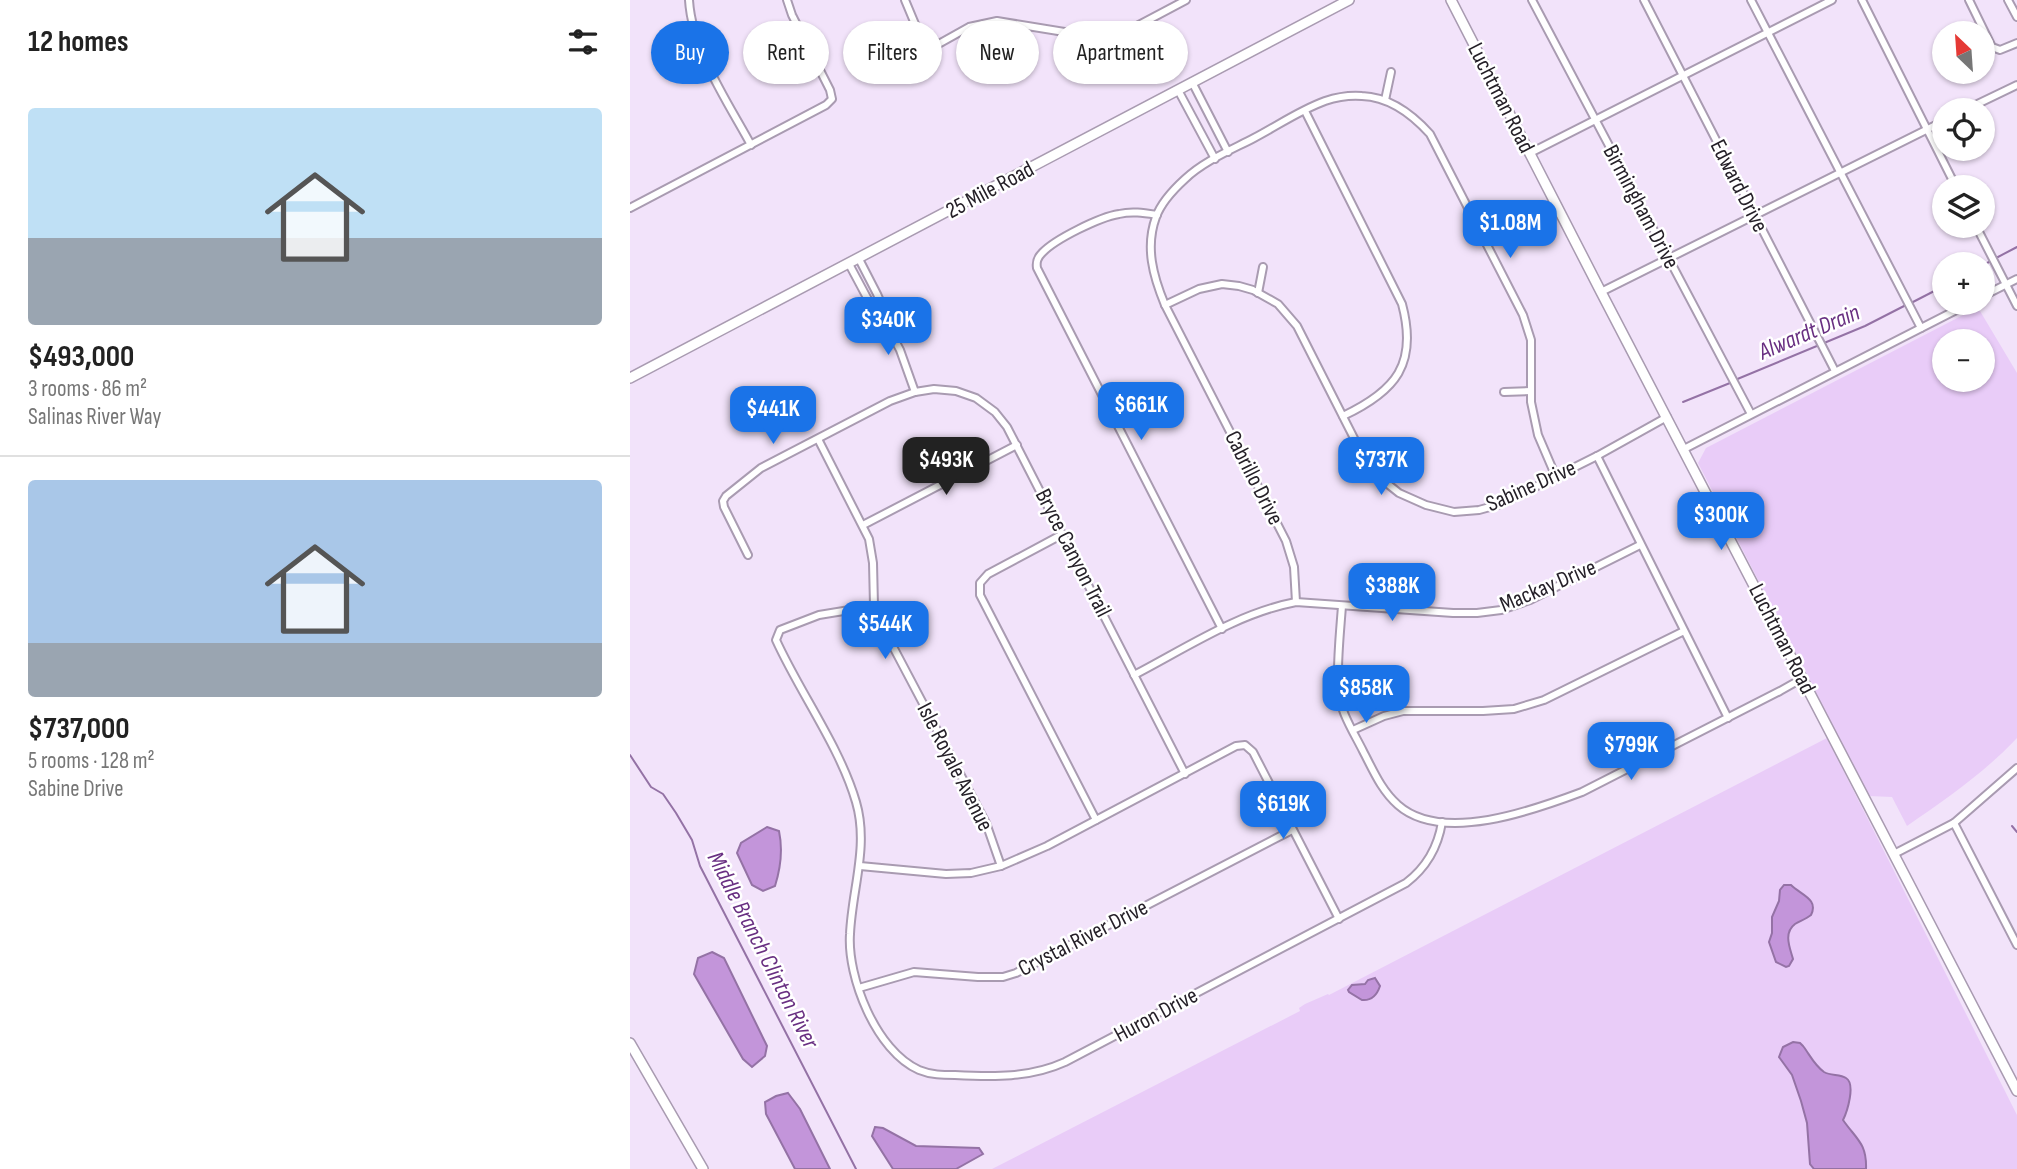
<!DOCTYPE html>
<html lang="en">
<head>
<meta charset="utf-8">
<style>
  :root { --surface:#fff; --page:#f6f6f6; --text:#222; --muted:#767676; --line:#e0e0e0; --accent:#1a73e8 }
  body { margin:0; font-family:"Sofia Sans Condensed",sans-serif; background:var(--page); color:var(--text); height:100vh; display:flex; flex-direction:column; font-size:26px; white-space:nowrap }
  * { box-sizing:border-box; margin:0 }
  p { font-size:23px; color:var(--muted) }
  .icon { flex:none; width:38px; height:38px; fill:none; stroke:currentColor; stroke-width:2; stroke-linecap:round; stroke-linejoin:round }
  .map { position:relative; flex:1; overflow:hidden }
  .panel { display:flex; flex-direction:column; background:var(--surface); width:630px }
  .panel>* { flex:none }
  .hud { position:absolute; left:21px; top:21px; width:665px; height:63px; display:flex; gap:14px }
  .needle { width:46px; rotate:335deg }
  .tools { position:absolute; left:1302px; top:21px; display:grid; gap:14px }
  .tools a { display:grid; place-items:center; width:63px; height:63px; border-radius:50%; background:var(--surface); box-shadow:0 2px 5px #0004; font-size:35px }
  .price { position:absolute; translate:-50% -60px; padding:0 16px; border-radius:14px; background:var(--accent); color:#fff; font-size:23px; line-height:46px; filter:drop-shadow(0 2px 4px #0008) }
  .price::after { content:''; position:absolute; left:50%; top:42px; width:21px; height:16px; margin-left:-10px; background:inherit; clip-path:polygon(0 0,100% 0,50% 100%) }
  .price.active { background:#222; color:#fff }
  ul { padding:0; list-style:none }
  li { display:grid; align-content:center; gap:14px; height:371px; padding:0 28px }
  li+li { border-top:2px solid var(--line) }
  li span { display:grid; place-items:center; height:217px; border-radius:7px; color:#555 }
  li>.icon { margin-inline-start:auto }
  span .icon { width:126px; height:126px; fill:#fffc; stroke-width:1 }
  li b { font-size:30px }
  h2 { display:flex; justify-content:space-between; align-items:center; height:84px; padding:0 28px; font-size:30px }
  .tag { padding:0 24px; border-radius:32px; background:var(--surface); box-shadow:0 2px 5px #0004; font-size:24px; line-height:63px }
  .tag.active { background:var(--accent); color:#fff }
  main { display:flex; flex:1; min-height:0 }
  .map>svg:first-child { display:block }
  .green { fill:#e9ccf8; fill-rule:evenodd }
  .water { fill:#c395da; stroke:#9472a5; stroke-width:2 }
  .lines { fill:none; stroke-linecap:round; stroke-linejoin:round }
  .stream { stroke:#9472a5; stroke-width:2 }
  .street-casing { stroke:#a99bb1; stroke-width:10 }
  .secondary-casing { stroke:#a99bb1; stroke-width:12 }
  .street { stroke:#fff; stroke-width:6 }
  .secondary { stroke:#fff; stroke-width:9 }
  .labels { text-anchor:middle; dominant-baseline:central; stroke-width:5; stroke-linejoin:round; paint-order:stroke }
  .street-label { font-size:23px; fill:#252028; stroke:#fff }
  .water-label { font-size:24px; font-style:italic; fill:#693082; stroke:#fff }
</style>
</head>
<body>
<main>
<section class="panel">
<h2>12 homes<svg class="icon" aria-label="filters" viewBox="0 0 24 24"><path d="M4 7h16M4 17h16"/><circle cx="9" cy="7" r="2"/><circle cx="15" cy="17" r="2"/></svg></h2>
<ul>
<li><span style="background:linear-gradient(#bfe0f5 60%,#9aa5b1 0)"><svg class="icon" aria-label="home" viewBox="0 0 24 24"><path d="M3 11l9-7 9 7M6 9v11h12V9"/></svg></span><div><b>$493,000</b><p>3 rooms · 86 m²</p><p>Salinas River Way</p></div></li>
<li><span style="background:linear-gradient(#a9c7e8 75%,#9aa5b1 0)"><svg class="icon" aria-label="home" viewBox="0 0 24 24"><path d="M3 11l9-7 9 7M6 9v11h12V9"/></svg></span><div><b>$737,000</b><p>5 rooms · 128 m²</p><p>Sabine Drive</p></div></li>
</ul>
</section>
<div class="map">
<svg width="1387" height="1169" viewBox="0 0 1387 1169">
  <rect width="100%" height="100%" fill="#f2e3fa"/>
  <g class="green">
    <path d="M1350,311l37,62v365c-33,35 -71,61 -110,88l-15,-29 -23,-1 -171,-333 8,-15 263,-136zM1314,341h39v39h-39z"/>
    <polygon points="1197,738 1387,1115 1387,1169 362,1169 670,1011 669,1008 675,1004 698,994 699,995"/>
  </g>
  <g class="water">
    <path d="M137,827l12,4c4,19 2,36 -4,55l-12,5 -11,-6 -15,-32 4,-10z"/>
    <path d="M1154,885h7c10,10 28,14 20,30 -5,4 -11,6 -16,9 -12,9 -5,24 -2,35l-4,7 -3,1 -10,-5 -7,-20 3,-9v-16l7,-16 1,-11z"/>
    <polygon points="82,952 94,958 137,1046 135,1056 122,1067 113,1059 64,974 68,958"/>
    <path d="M745,978l5,8c-3,9 -8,15 -18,14l-13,-8 -1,-2 4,-5 13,-1 3,-4z"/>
    <path d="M1163,1042l7,1 3,3c7,9 11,19 21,26 7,4 16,2 22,6 10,6 1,34 -3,42 13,19 24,23 23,49h-52l-4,-5 -3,-41 -6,-22 -9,-26 -13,-18 4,-10z"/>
    <polygon points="158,1093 170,1109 200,1169 165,1169 136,1114 135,1102 146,1096"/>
    <polygon points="245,1127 253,1128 286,1146 349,1148 353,1154 326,1169 263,1169 242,1136"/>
  </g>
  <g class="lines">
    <g class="stream">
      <polyline points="1366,258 1387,247"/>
      <polyline points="1353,265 1361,261"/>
      <polyline points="1281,303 1314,286"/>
      <polyline points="1105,380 1235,326 1276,305"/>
      <polyline points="1053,402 1100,383"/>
      <polyline points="0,755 21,787 33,794 46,813 62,840 70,866 226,1169"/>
      <polyline points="1382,826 1387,832"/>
    </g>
    <g class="street-casing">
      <g id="street">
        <path d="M59,0c3,50 38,101 62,145"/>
        <polyline points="275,0 285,24 299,45 305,46 339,27 367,21 459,36 477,37 491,34 507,26 556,0"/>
        <polyline points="902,0 1121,414"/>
        <polyline points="1014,0 1205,371"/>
        <polyline points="1121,0 1291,328"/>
        <polyline points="1232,0 1326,187"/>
        <polyline points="1339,0 1362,47 1370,50 1387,43"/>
        <polyline points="1378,0 1387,17"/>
        <polyline points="562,82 598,152"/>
        <polyline points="548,90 585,159"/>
        <polyline points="755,100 761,72"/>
        <polyline points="1335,110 1387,85"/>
        <path d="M675,111l97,193c16,60 -6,87 -59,112"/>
        <polyline points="900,153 1202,0"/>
        <polyline points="0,208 196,105 202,99 200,90 162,15 157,0"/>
        <path d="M527,215c-13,-2 -25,-4 -38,-1 -19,3 -64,25 -77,39 -5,5 -6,9 -5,15l185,361"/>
        <polyline points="1346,226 1387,306"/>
        <polyline points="229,259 247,294 251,303 251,314 270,350 285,392"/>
        <polyline points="219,264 242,307 251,314"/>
        <polyline points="971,292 1314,121"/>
        <polyline points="628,293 633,267"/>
        <polyline points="1353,296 1387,279"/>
        <polyline points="535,305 569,289 592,284 609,286 623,290 648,304 667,326 733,456 749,477 769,493 796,505 824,512 849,510 871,504 967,456 1037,417"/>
        <polyline points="874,392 901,391"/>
        <polyline points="188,439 239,539 243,563 244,606 250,622 356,823 371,866"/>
        <polyline points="1054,449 1340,303"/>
        <polyline points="967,456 1098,718"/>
        <polyline points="233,525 387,445"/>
        <polyline points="433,534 358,574 350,583 350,595 466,820"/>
        <polyline points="118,555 94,507 93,501 96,496 131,468 260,401 285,392 304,389 326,391 346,398 365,412 377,427 555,774"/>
        <path d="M666,602l-2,-35 -8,-26 -121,-236c-12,-29 -20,-58 -9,-88 5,-14 18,-28 29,-38 19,-18 46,-29 69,-41 23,-12 46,-28 71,-37 12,-4 24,-6 37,-5 28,1 50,18 68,38l93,181 8,25v62l7,33 18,42"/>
        <path d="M244,606l-55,9 -39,15 -4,10c24,53 64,107 80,162 13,44 -4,87 -6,132 -3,43 26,117 69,136 12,5 24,5 36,5 38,2 75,3 110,-13l341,-179c21,-16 32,-36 36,-61"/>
        <path d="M712,606c-2,27 -5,54 -4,81 1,23 15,44 25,64 10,19 18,39 35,54 44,39 136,5 184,-13l198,-101 23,-13"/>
        <path d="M504,675c52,-27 104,-62 162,-73l157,11h24l24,-3 29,-10 110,-55"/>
        <polyline points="723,730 754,716 773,711 853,711 884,709 914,700 1054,631"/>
        <polyline points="1324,823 1387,945"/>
        <polyline points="1264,854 1324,823 1387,768"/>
        <polyline points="230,866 316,874 341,873 371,866 417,846 606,746 615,745 623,752 709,919"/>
        <polyline points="229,988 284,972 348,977 373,977 386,973 662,830"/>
      </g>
    </g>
    <g class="secondary-casing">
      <g id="secondary">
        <polyline points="821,0 971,292 1387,1091"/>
        <polyline points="0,378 719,0"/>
        <polyline points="0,1043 73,1169"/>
      </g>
    </g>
    <use href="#street" class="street"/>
    <use href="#secondary" class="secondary"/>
  </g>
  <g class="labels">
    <g class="street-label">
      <text transform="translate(871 98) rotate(63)">Luchtman Road</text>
      <text transform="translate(1109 186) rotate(63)">Edward Drive</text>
      <text transform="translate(360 190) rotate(-28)">25 Mile Road</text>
      <text transform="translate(1011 207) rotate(62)">Birmingham Drive</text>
      <text transform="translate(624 478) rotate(63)">Cabrillo Drive</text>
      <text transform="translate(901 486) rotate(-24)">Sabine Drive</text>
      <text transform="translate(443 553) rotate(63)">Bryce Canyon Trail</text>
      <text transform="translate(918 586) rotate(-23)">Mackay Drive</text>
      <text transform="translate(1152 639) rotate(63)">Luchtman Road</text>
      <text transform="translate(325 767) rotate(63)">Isle Royale Avenue</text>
      <text transform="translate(453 938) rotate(-27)">Crystal River Drive</text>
      <text transform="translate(526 1015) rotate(-28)">Huron Drive</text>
    </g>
    <g class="water-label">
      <text transform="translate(1179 332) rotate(-23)">Alwardt Drain</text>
      <text transform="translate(133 950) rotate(63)">Middle Branch Clinton River</text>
    </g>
  </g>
</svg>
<div class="tools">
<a><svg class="needle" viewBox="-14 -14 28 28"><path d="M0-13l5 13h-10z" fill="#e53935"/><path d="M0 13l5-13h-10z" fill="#767676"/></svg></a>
<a><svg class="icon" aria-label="locate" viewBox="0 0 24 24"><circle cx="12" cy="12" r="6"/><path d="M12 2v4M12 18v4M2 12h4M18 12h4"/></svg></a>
<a><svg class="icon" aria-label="layers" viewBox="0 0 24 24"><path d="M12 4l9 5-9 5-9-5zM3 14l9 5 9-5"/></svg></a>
<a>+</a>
<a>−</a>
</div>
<b class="price" style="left:880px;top:260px">$1.08M</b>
<b class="price" style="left:258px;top:357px">$340K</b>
<b class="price" style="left:511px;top:442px">$661K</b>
<b class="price" style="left:143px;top:446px">$441K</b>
<b class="price active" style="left:316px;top:497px">$493K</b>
<b class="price" style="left:751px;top:497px">$737K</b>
<b class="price" style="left:1091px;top:552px">$300K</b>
<b class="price" style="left:762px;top:623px">$388K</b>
<b class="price" style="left:255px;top:661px">$544K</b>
<b class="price" style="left:736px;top:725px">$858K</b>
<b class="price" style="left:1001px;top:782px">$799K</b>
<b class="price" style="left:653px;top:841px">$619K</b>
<div class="hud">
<a class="tag active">Buy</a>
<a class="tag">Rent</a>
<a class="tag">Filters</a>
<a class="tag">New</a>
<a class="tag">Apartment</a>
</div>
</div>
</main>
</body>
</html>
